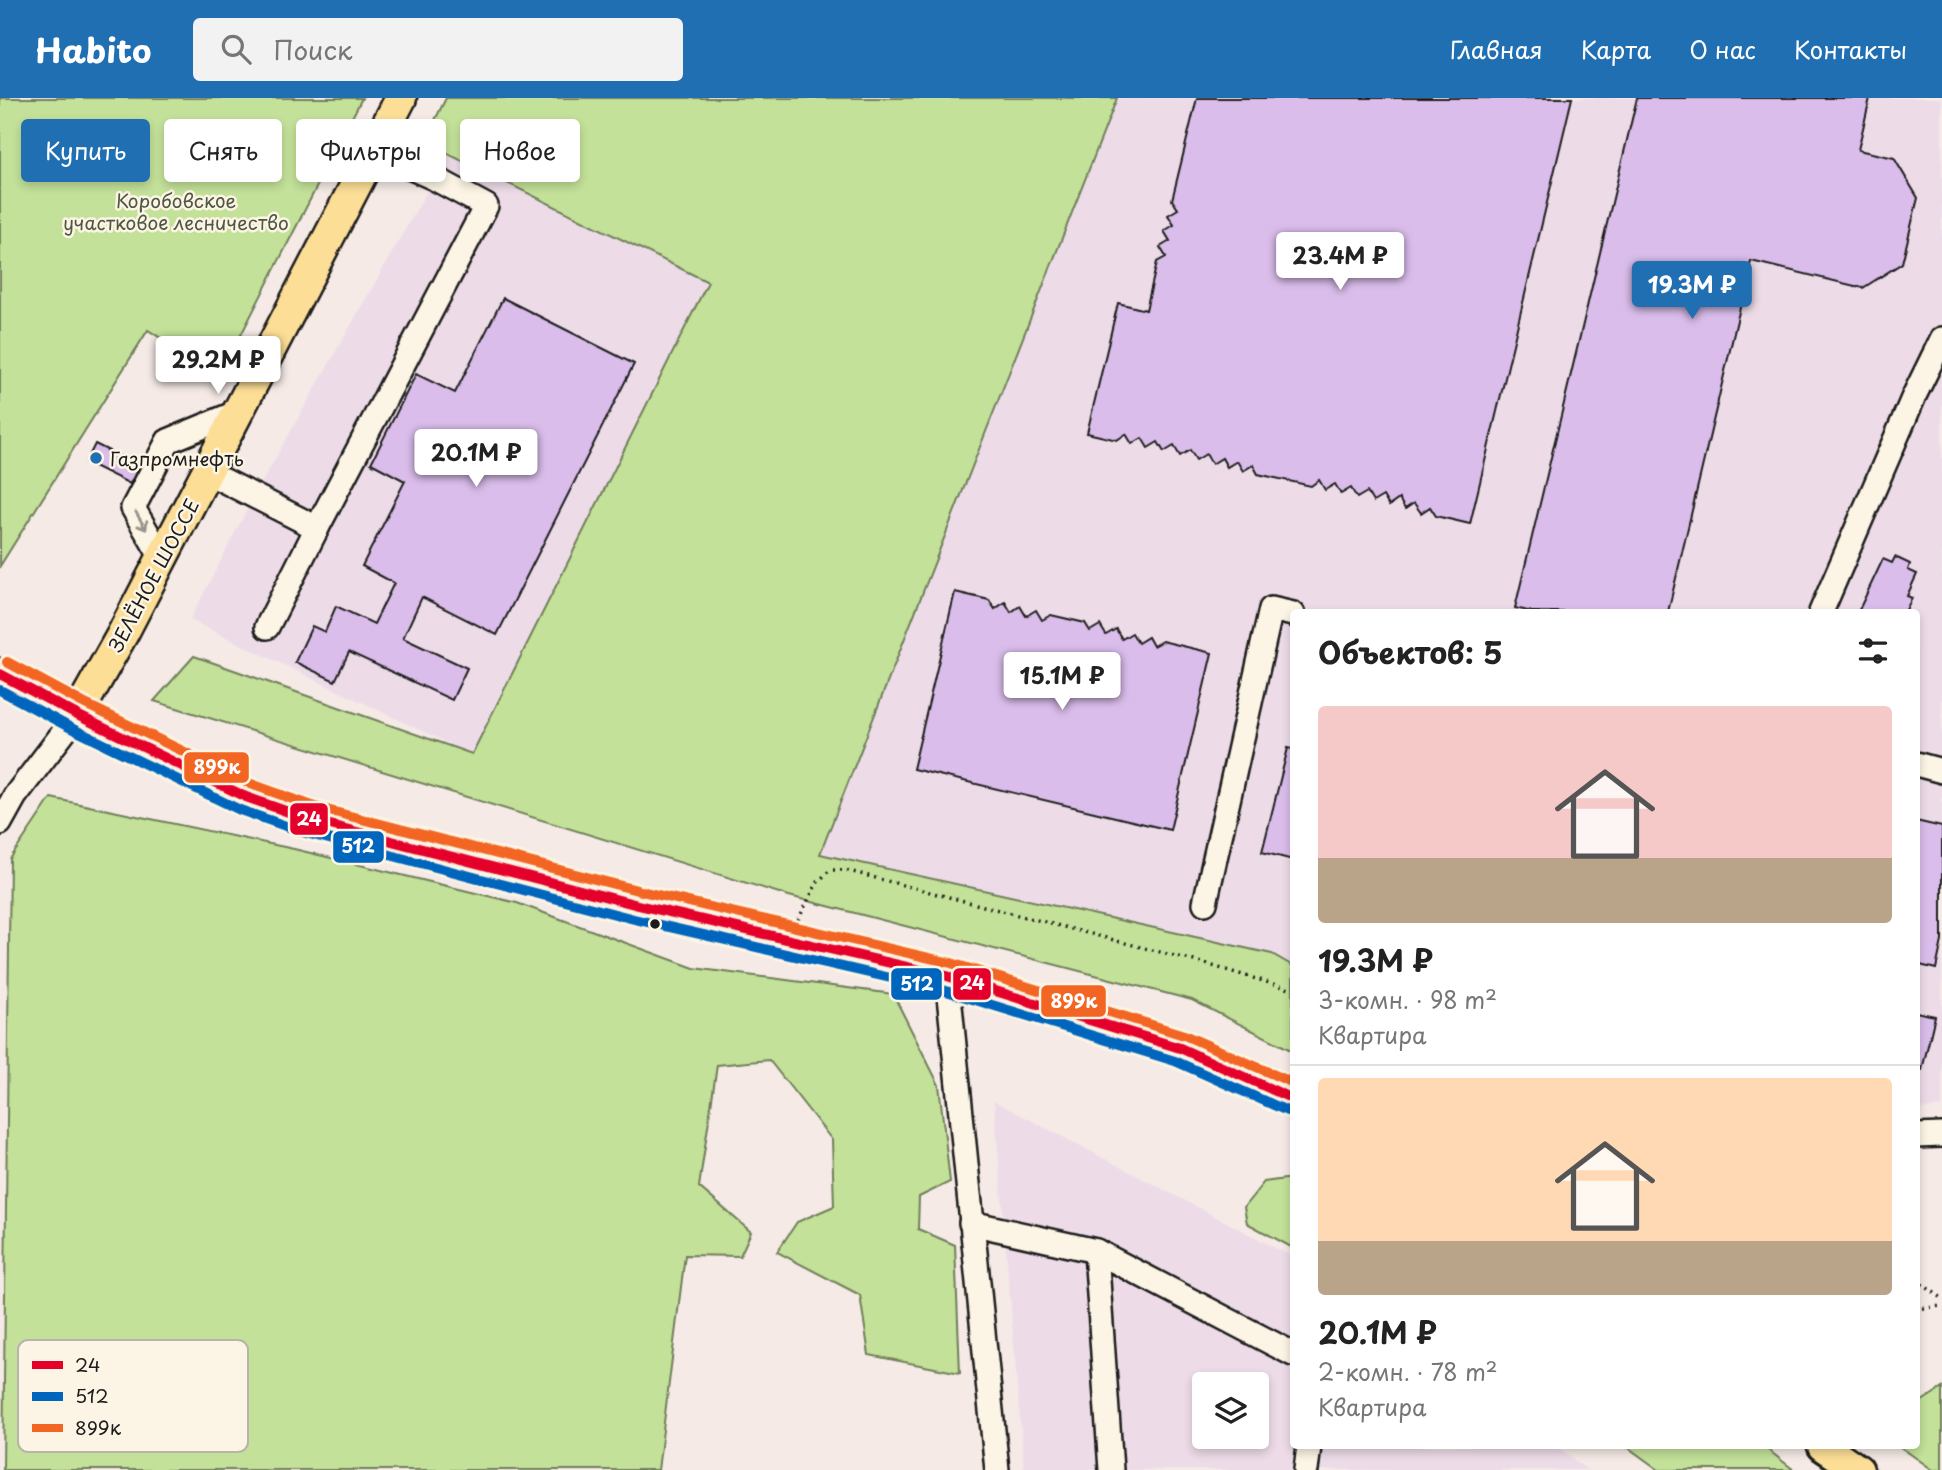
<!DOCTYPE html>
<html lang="ru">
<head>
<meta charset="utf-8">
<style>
  :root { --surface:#fff; --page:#f2f2f2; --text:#222; --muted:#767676; --line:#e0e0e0; --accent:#1f6fb2 }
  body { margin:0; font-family:"Playpen Sans",sans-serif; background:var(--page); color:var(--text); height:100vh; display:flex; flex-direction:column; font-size:26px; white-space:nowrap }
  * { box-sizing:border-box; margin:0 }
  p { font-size:23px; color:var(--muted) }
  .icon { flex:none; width:38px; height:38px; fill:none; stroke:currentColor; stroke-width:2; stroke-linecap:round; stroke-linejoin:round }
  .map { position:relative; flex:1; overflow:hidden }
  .side { position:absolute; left:1290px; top:511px; width:630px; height:840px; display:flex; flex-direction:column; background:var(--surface); border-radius:7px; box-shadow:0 4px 10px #0003 }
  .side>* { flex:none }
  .guide { position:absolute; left:21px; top:21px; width:665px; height:63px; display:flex; gap:14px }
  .controls { position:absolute; left:1192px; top:1274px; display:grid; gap:14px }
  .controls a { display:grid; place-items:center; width:77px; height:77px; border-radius:7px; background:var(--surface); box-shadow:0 4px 10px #0003; font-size:35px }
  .price { position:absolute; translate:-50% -60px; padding:0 16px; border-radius:7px; background:#fff; color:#222; font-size:23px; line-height:46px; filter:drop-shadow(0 2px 4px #0008) }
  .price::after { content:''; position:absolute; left:50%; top:42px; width:21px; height:16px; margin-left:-10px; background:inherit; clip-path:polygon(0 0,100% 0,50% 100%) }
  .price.active { background:var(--accent); color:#fff }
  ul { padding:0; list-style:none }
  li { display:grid; align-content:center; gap:14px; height:371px; padding:0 28px }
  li+li { border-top:2px solid var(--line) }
  li span { display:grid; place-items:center; height:217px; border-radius:7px; color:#555 }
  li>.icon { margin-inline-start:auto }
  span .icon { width:126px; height:126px; fill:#fffc; stroke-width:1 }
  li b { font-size:30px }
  h2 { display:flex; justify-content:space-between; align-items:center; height:84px; padding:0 28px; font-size:30px }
  .tag { padding:0 24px; border-radius:7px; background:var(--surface); box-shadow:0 4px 10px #0003; font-size:24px; line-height:63px }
  .tag.active { background:var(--accent); color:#fff }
  header { display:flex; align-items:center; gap:42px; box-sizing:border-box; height:98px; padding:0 35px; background:var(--accent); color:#fff }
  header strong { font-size:33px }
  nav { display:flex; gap:38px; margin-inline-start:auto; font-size:24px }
  .search { width:490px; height:63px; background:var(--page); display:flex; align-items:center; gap:18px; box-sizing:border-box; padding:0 24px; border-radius:7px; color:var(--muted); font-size:26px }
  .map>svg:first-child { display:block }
  .built { fill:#eddce8; fill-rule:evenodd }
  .green { fill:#c3e199; stroke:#707e5a; stroke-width:2 }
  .building { fill:#dabdeb; stroke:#1c1c1c; stroke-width:2 }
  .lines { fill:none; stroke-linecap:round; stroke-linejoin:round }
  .minor-casing { stroke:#1c1c1c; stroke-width:28 }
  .major-casing { stroke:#1c1c1c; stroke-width:35 }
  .path { stroke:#1c1c1c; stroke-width:3.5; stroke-dasharray:2 5; stroke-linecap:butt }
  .minor { stroke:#fcf5e5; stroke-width:23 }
  .major { stroke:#fcde96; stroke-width:30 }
  .bus-1-casing { stroke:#fcf5e5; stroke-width:16 }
  .bus-2-casing { stroke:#fcf5e5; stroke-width:16 }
  .bus-3-casing { stroke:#fcf5e5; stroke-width:16 }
  .bus-1 { stroke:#e4002b; stroke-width:10 }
  .bus-2 { stroke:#0065bd; stroke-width:10 }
  .bus-3 { stroke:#f26522; stroke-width:10 }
  .oneway { stroke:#97938b }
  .poi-dot { fill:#1f6fb2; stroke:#fcf5e5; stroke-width:2.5 }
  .bus-dot { fill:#1c1c1c; stroke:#fcf5e5; stroke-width:2.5 }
  .labels { text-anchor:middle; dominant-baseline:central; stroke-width:5; stroke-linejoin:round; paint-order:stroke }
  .park-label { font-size:19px; fill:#4e5742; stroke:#fcf5e5 }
  .poi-label { font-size:19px; fill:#1c1c1c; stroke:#fcf5e5; text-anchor:start }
  .street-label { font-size:19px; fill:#1c1c1c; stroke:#fcf5e5 }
  .key { fill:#fcf5e5; stroke:#b9b4a9; stroke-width:2 }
  .key-label { font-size:19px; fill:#1c1c1c }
  .line-badge { stroke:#fcf5e5; stroke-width:2.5 }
  .badge-label { font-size:19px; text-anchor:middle; font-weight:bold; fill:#fff }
</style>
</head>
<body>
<header>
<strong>Habito</strong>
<div class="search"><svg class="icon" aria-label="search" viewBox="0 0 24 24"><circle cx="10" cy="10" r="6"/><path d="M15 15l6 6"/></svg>Поиск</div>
<nav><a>Главная</a><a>Карта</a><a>О нас</a><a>Контакты</a></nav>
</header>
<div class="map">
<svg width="1942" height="1372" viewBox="0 0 1942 1372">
  <rect width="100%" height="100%" fill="#f5eae6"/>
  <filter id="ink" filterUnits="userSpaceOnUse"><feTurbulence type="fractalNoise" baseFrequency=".0143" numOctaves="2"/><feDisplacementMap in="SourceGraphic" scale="14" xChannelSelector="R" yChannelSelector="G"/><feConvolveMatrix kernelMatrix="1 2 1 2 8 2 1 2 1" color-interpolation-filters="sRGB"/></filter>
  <g filter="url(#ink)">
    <g class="built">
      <polygon points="1117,0 1942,0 1942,1009 1916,1012 1916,514 1293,514 1293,868 1271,856 819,757"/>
      <polygon points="448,56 708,184 472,657 190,522 254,398"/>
      <path d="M994,1003l299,156v189h264l30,24h-563zM1204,1286h52v53h-52z"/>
    </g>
    <g class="green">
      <polygon points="0,0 362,0 220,278 148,232 0,468"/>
      <polygon points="446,0 1117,0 820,756 1272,856 1293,868 1293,953 1192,902 789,798 154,603 194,558 472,656 708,184 424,44"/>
      <polygon points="51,700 294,751 517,805 694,870 893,896 939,987 950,1084 919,1099 918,1131 955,1147 960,1275 869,1257 860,1197 777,1154 797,1124 834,1108 832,1042 769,962 717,967 699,1089 751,1134 740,1158 685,1157 658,1372 3,1372 10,761"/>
      <polygon points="1293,1080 1293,1150 1247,1125 1244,1109 1264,1084"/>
      <polygon points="1942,1290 1942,1372 1933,1372 1899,1348 1916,1348 1916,1307"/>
      <polygon points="1626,1348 1763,1348 1794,1372 1659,1372"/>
    </g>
    <g class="building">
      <polygon points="1197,0 1572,0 1470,426 1436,418 1430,409 1421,415 1414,405 1405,411 1399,401 1389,408 1383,398 1373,404 1367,394 1357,400 1351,390 1341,396 1335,386 1325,392 1319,382 1311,388 1258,376 1253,367 1243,373 1237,363 1227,369 1222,360 1212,366 1206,356 1196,362 1190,352 1180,358 1174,348 1164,354 1158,344 1148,350 1142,340 1132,346 1126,336 1117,342 1087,335 1118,205 1146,212 1157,164 1166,159 1160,149 1170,143 1164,133 1174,127 1168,117 1178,111 1172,102"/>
      <polygon points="1637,0 1870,0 1858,52 1894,60 1918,100 1902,165 1863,190 1751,163 1668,514 1532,514 1515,510"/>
      <polygon points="503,200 634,266 497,537 422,499 403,540 467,570 452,602 349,554 335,583 295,564 312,528 325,534 336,508 374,526 394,485 362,468 405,383 371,365 416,276 455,295"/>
      <polygon points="95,346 139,368 130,386 86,364"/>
      <polygon points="1895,459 1910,466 1908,472 1917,476 1907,498 1912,500 1905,514 1858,514 1883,461 1892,465"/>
      <polygon points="955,494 989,502 995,511 1005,504 1011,514 1020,508 1026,518 1036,512 1042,522 1051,517 1085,525 1090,533 1100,527 1106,537 1116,531 1122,541 1132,535 1138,545 1148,539 1153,548 1162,543 1212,555 1170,732 913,671"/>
      <polygon points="1288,650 1293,651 1293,762 1262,754"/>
      <polygon points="1916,723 1942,729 1942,843 1936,871 1916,866"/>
      <polygon points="1916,914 1935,918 1922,972 1916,972"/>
    </g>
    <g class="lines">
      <g class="minor-casing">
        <g id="minor">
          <polyline points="207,374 317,430 486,108 434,80 373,53"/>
          <polyline points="162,460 133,410 168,343 238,314"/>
          <polyline points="1821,514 1914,298 1942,241"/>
          <polyline points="267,529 317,430"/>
          <polyline points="1916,666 1942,673"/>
          <polyline points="0,725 15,698 77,617"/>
          <polyline points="1205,805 1271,511 1293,516"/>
          <polyline points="947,878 997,1372"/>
          <polyline points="1916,1038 1942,1037"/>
          <polyline points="971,1125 1096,1153 1111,1372"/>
          <polyline points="1096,1153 1293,1256"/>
          <polyline points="1306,1372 1309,1348"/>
        </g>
      </g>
      <g class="major-casing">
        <g id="major">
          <polyline points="0,576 77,617 246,699 311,722 638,807 947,878 1180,950 1256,982 1293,1001"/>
          <polyline points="77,617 122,537 401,0"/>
          <polyline points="1823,1348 1858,1372"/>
        </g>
      </g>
      <g class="path">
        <polyline points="798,822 817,785 830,772 845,772 1206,866 1293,892"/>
        <polyline points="1916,1182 1942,1200"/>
        <polyline points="1916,1211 1942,1208"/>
      </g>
      <use href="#minor" class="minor"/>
      <use href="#major" class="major"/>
      <g class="bus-1-casing">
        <polyline id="bus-1" points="0,576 77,617 246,699 311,722 638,807 947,878 1180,950 1293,1001"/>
      </g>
      <g class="bus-2-casing">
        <polyline id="bus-2" points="0,592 71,630 240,712 306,735 634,821 943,892 1175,963 1287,1013"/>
      </g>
      <g class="bus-3-casing">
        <polyline id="bus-3" points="7,564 83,605 251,686 315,709 641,793 951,865 1184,937 1293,985"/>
      </g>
      <use href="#bus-1" class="bus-1"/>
      <use href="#bus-2" class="bus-2"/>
      <use href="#bus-3" class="bus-3"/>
    </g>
    <defs><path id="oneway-shaft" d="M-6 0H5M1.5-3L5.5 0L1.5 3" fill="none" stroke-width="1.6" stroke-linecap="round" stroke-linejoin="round" transform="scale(1.75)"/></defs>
    <use class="oneway" href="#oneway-shaft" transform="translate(141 423) rotate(60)"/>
  </g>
  <circle class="poi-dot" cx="96" cy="360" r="7"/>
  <circle class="bus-dot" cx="655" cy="826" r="6"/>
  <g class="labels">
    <g class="park-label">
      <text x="176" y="102">Коробовское<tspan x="176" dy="22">участковое лесничество</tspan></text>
    </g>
    <g class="poi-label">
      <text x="110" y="360">Газпромнефть</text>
    </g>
    <g class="street-label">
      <text transform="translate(153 477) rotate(-62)">ЗЕЛЁНОЕ ШОССЕ</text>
    </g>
  </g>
  <rect x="18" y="1242" width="230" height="112" rx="10" class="key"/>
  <rect x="32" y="1263" width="31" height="8" fill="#e4002b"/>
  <rect x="32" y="1294" width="31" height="9" fill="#0065bd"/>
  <rect x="32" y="1326" width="31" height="8" fill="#f26522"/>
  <g class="key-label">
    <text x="75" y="1274">24</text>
    <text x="75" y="1305">512</text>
    <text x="75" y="1337">899к</text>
  </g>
  <g class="line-badge">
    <rect x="183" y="653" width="67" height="33" rx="7" fill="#f26522"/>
    <rect x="289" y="704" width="40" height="34" rx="7" fill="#e4002b"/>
    <rect x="332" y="732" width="53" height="34" rx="7" fill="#0065bd"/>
    <rect x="952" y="869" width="40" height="34" rx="7" fill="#e4002b"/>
    <rect x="890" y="869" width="53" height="34" rx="7" fill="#0065bd"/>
    <rect x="1040" y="886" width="67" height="34" rx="7" fill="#f26522"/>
  </g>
  <g class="badge-label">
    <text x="217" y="676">899к</text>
    <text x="309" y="728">24</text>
    <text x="358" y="755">512</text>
    <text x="972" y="892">24</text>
    <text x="917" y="893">512</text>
    <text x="1074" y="910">899к</text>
  </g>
</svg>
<div class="controls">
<a><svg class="icon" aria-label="layers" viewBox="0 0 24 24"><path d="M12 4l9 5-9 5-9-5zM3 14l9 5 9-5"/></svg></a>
</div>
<b class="price" style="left:1340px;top:194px">23.4M ₽</b>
<b class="price active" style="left:1692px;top:223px">19.3M ₽</b>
<b class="price" style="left:218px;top:298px">29.2M ₽</b>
<b class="price" style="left:476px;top:391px">20.1M ₽</b>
<b class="price" style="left:1062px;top:614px">15.1M ₽</b>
<div class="guide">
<a class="tag active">Купить</a>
<a class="tag">Снять</a>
<a class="tag">Фильтры</a>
<a class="tag">Новое</a>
</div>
<section class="side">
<h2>Объектов: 5<svg class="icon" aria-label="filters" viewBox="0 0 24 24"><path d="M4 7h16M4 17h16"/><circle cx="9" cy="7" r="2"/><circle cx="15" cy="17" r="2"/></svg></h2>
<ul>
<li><span style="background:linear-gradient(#f6c9c9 70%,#b9a48a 0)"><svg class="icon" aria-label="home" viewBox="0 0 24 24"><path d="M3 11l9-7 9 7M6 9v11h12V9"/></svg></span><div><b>19.3M ₽</b><p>3-комн. · 98 m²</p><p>Квартира</p></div></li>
<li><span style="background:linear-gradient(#ffd9b3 75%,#b9a48a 0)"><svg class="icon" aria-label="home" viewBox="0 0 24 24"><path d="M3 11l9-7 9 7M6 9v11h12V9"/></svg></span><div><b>20.1M ₽</b><p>2-комн. · 78 m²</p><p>Квартира</p></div></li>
</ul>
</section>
</div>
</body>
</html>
